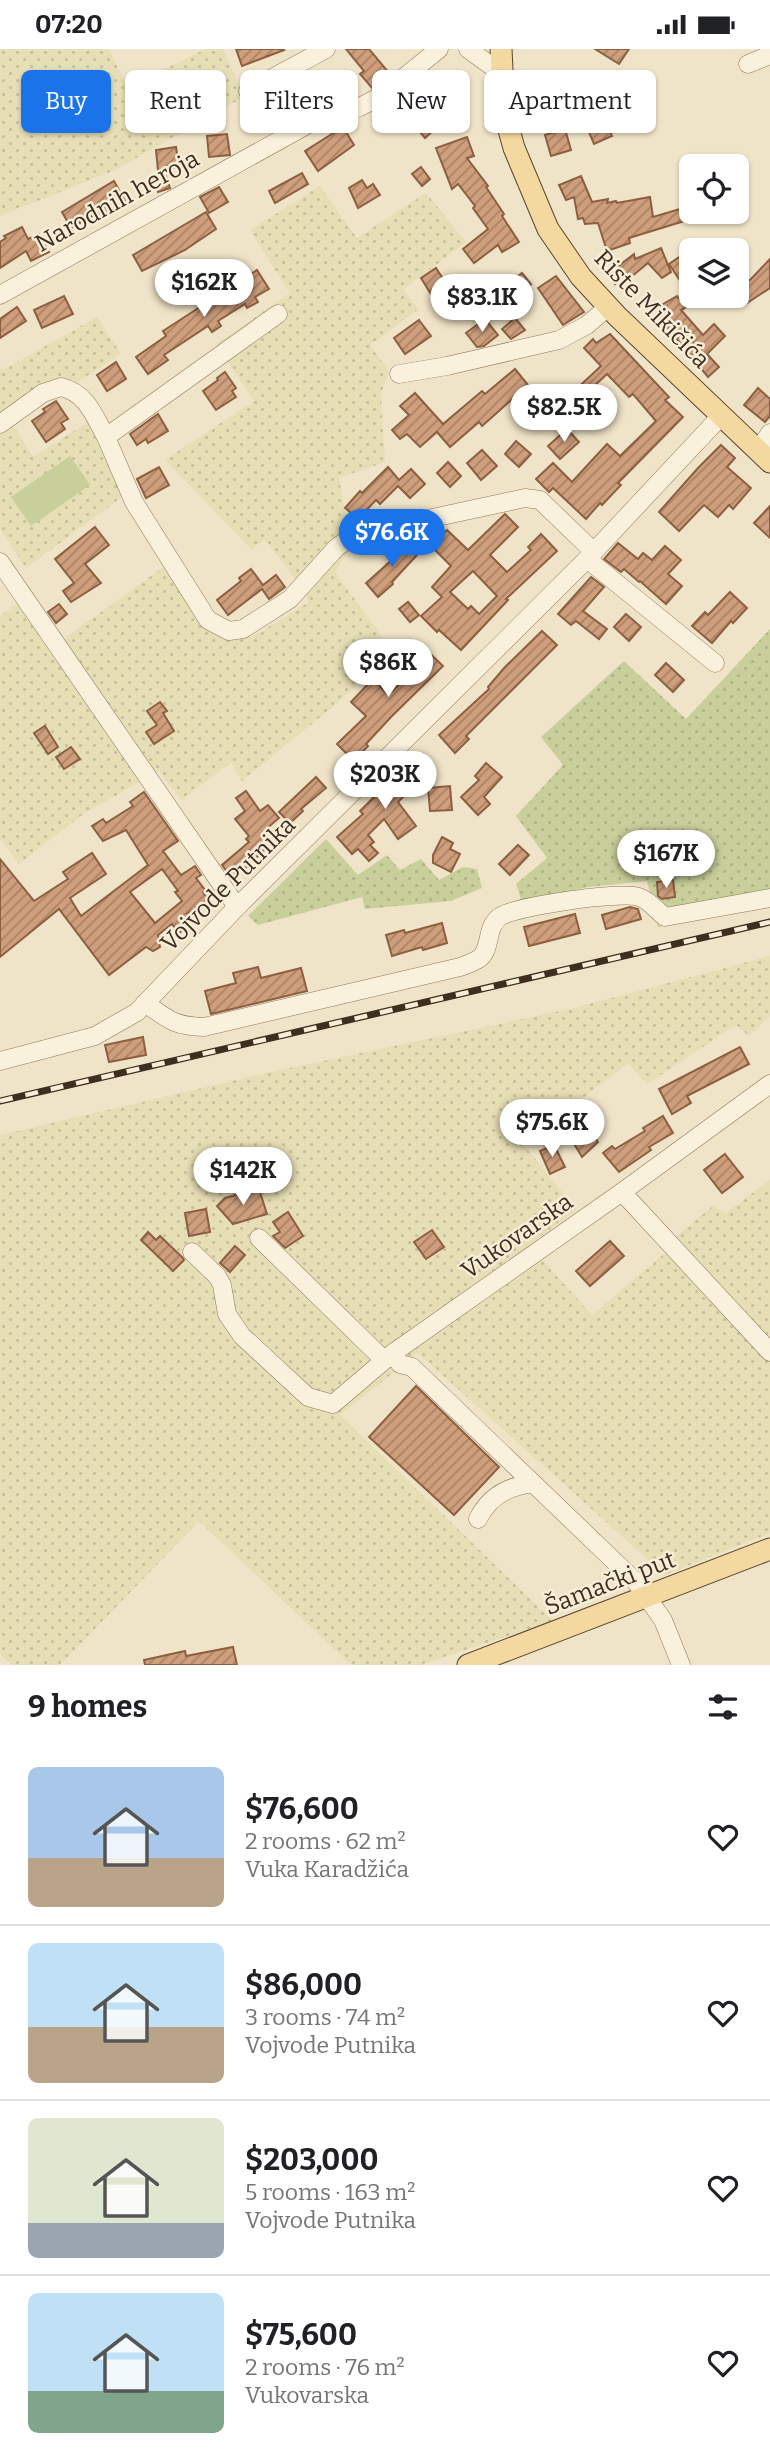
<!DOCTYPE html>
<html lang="en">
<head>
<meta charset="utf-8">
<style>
  :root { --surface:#fff; --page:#f6f6f6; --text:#202124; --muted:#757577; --line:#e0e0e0; --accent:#1a73e8 }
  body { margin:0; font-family:Bitter,serif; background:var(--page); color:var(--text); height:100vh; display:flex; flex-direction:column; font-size:26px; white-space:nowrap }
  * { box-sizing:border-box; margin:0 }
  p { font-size:23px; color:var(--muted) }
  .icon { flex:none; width:38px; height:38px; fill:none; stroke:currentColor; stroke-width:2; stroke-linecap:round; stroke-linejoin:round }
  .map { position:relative; height:1616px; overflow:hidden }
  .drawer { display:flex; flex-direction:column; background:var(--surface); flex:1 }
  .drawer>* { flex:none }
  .top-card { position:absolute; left:21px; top:21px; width:728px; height:63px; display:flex; gap:14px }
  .fabs { position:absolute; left:679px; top:105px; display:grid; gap:14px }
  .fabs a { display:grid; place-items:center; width:70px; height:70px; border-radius:10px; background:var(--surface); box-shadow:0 2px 5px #0004; font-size:35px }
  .price { position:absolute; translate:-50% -60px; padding:0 16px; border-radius:24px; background:#fff; color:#222; font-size:23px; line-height:46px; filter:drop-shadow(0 2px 4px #0008) }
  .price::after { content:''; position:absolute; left:50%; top:42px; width:21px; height:16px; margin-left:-10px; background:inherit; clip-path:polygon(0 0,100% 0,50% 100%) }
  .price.active { background:var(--accent); color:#fff }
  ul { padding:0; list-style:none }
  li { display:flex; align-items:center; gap:21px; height:175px; padding:0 28px }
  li+li { border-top:2px solid var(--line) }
  li span { display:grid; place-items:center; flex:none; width:196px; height:140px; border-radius:10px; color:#555 }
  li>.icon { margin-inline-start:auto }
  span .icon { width:84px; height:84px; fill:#fffc; stroke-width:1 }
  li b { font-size:30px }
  h2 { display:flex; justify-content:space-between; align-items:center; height:84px; padding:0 28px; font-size:30px }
  .pill { padding:0 24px; border-radius:10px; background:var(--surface); box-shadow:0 2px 5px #0004; font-size:24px; line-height:63px }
  .pill.active { background:var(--accent); color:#fff }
  .status { display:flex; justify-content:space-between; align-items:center; height:49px; padding:0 35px; background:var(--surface); direction:ltr }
  .status svg { height:19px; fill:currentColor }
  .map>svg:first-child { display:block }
  .farmland { fill:url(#farmland-dots) }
  .grass { fill:url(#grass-dots) }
  .pitch { fill:#c9cf9b }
  .building { fill:url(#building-hatch); stroke:#8d5f41; stroke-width:2; fill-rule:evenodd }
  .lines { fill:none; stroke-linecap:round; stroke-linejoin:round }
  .minor-casing { stroke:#8d765c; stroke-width:19 }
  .major-casing { stroke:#5b4430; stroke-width:23 }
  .minor { stroke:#faf1dc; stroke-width:18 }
  .major { stroke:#f3d9a0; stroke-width:21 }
  .rail-casing { stroke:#3d2e20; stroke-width:7 }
  .rail { stroke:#f7eed8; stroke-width:4.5; stroke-dasharray:13; stroke-linecap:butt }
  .labels { text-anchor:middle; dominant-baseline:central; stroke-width:5; stroke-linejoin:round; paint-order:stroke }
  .street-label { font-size:24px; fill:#3d2e20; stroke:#f7eed8 }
</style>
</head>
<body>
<div class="status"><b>07:20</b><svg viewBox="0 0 49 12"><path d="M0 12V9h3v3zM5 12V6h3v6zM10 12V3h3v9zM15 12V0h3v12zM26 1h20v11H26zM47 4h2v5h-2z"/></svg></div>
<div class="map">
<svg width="770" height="1616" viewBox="0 0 770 1616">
  <defs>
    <pattern id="farmland-dots" width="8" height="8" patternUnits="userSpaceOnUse" patternTransform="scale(1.75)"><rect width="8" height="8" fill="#e6deb5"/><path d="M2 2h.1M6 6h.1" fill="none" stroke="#c6bf9b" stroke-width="1.8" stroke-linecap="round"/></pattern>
    <pattern id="grass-dots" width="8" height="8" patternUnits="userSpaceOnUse" patternTransform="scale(1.75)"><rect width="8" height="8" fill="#c9cf9b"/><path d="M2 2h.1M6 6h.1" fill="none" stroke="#aeb285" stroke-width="1.8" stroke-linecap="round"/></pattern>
    <pattern id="building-hatch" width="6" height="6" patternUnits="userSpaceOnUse" patternTransform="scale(1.75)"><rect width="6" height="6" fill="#cf9f7d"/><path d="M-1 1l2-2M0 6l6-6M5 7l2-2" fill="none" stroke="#a98266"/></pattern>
  </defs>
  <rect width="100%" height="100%" fill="#f0e4c8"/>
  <g class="farmland">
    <polygon points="0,0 109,0 127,38 206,0 223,0 244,48 115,121 0,167"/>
    <polygon points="320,137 357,189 426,144 466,193 403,241 419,260 370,296 389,323 381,345 385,413 339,429 351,498 335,523 392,602 341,651 242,732 231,714 181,751 159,722 82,766 19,815 0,789 0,567 22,551 54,597 165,517 225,590 252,588 309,553 298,534 265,491 251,500 165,411 254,352 216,295 290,244 250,181"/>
    <polygon points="97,268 121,305 12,375 33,408 88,373 122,448 26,519 0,480 0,317 3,321"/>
    <polygon points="770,907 770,967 749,987 736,976 647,1035 628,1014 523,1095 577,1161 529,1196 592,1266 664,1205 674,1189 713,1157 726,1164 770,1131 770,1484 665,1526 418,1304 340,1366 553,1572 420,1616 351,1616 199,1472 60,1616 12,1616 0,1605 0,1086 271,1023 570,960"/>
  </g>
  <g class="grass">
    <polygon points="770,580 770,853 658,878 647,832 588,838 522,853 516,835 547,809 516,767 563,716 541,688 624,612 686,670"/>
    <polygon points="326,790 358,826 387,806 400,821 421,810 439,831 463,818 477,820 482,839 451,852 365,860 362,848 258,876 248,867"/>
  </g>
  <polygon class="pitch" points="70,407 90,436 31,477 11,448"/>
  <g class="building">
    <polygon points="236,0 283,0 284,1 242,17"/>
    <polygon points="346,0 369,0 390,25 372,39 360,25 364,22"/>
    <polygon points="595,0 629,0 619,15"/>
    <polygon points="326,34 329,54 306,57 306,54 252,72 248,61 264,55 262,52 291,41 289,39"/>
    <polygon points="428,56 443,73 425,89 410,71"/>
    <polygon points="603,68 612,87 594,95 586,76"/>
    <polygon points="343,78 354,96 318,122 305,102"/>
    <polygon points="565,80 571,101 551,107 545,86"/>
    <polygon points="227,85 230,106 209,108 207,87"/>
    <polygon points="467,88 474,107 467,109 488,137 486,138 504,165 502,167 519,193 502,203 498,196 474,214 463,200 488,180 473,159 475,157 458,135 452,140 436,99"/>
    <polygon points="176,98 179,118 158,121 156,101"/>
    <polygon points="421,118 430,130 422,137 412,125"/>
    <polygon points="302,124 308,135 275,154 269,142"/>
    <polygon points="166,127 170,139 158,143 154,131"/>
    <polygon points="581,127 592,153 608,150 607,154 616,152 617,154 650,148 653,168 690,157 694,169 629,189 630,194 607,202 598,174 585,175 583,169 578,170 574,148 566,151 559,136"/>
    <polygon points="362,131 367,139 373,135 380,146 358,159 349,139"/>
    <polygon points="114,132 125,152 110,161 112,165 102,170 98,164 71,179 62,163"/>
    <polygon points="219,138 228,153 209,164 200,148"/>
    <polygon points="206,163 216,180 185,201 142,222 133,206"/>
    <polygon points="22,178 28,190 39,185 49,203 31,212 26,202 0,219 0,193 6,189 4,187"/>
    <polygon points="661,199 671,223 662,229 648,214 625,233 623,229 615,235 608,225 634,205 635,210"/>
    <polygon points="691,200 691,225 681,233 669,215"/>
    <polygon points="770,210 770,239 744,256 737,245 737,240 751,230"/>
    <polygon points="436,219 451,242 455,239 467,253 454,263 437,241 431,245 421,229"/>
    <polygon points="257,221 269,240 255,248 258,253 247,259 245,255 218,272 221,277 212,283 208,277 164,306 168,311 148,325 136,308 166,287 163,282"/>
    <polygon points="522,224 531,235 510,251 502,240"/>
    <polygon points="556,227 584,263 563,276 538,239"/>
    <polygon points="64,247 73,265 42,279 34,261"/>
    <polygon points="677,247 685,259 681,261 703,286 714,275 725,287 707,305 719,318 708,328 667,278 656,259"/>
    <polygon points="17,258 26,272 0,289 0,270"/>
    <polygon points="515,269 525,281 511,290 502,280"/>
    <polygon points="485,270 498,286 484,297 477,298 466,284"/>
    <polygon points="419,271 431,287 405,305 394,289"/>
    <polygon points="610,285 669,348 665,351 683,368 618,434 621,436 602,456 600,454 586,470 553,439 549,443 536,430 553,414 572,433 607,395 620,407 656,372 633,345 629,348 607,325 578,352 571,345 601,317 584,299 593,290 596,294"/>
    <polygon points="116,313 126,330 107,342 97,326"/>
    <polygon points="515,320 528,336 482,377 479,373 450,398 437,383 420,398 407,385 400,390 392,381 409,366 400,357 415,344 443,375 482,342 485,345"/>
    <polygon points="225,323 236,339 232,342 236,348 216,361 203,342 218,331 217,329"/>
    <polygon points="758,339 770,350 770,367 765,373 744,356"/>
    <polygon points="56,352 68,370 61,374 65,380 46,393 32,372 45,363 43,360"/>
    <polygon points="158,365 168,382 148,394 146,390 137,396 130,385"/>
    <polygon points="567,380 579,393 560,410 548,397"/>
    <polygon points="516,392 531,405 519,418 505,405"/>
    <polygon points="721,396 735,409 727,418 751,439 733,460 729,456 718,468 704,456 679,482 659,463 698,419"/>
    <polygon points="482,401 497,417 481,431 467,414"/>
    <polygon points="448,413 461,427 450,438 437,424"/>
    <polygon points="159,418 169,436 146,449 137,430"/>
    <polygon points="388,418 399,431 411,420 425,435 410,449 398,437 380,455 376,451 358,470 345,459 360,442 362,444"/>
    <polygon points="770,457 770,489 754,474"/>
    <path d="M505,465l13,13 -28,28 17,17 24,-22 -3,-3 13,-13 16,17 -51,48 2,1 -47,50 -22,-20 -2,2 -16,-16 21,-19 -10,-10 19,-21 -20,-20 16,-16 21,20zM473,522l24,25 -18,18 -8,-8 -3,3 -18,-17z"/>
    <polygon points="95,478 109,496 85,515 101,534 71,553 63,542 74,534 55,510"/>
    <polygon points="401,491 417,506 392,533 393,535 378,548 366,534 394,509 389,504"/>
    <polygon points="618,494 638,510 643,504 652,511 665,497 681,511 668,525 682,537 666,555 640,532 639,533 624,520 621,523 604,510"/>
    <polygon points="251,520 263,536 276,526 285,538 269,550 262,540 228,566 217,551 241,532 239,529"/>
    <polygon points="591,528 604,538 583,562 607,580 599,590 576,572 571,576 558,565"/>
    <polygon points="730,543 747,559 733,574 731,572 712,594 692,577 705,563 708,566"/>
    <polygon points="408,553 419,566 410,573 399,560"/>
    <polygon points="59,555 67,565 56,574 48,563"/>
    <polygon points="626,565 641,578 629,592 614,578"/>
    <polygon points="542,582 557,596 466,687 469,690 455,704 439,686 489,640 488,638 505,618"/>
    <polygon points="410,591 420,603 424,599 443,617 391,668 366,695 368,697 354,712 337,695 366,667 351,653 373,630 388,646 414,621 397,602"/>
    <polygon points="666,614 684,631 673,643 655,626"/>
    <polygon points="160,653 167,662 163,664 174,682 154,695 146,683 157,676 147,662"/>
    <polygon points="45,677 58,698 48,705 34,684"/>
    <polygon points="71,698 80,710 64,720 56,708"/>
    <polygon points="423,705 434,717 398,753 416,777 398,790 384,770 368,786 374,793 370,796 378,804 369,812 358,800 352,805 337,788 363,765 360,762 399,723 402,726"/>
    <polygon points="486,714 502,728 484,748 490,755 478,766 461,748 479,731 475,727"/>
    <polygon points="316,728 326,739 301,760 303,762 290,774 279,763"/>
    <polygon points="450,737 452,761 430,762 428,739"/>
    <polygon points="246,742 260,762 268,756 279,769 266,780 276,790 233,831 222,816 249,793 246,790 249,787 235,770 245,762 236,749"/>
    <path d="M144,743l34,49 -15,10 18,24 14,-9 6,9 -5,3 9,12 -2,2 5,7 -21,15 7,8 -15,11 -7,-9 -14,11 2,12 -7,4 -7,-4 -37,28 -50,-66 -59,48v-98l34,42 34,-22 -5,-7 29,-19 14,21 -36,24 11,18 67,-51 -22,-35 -23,11 -11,-15 11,-7 3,4 27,-17 -3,-4zM162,820l16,22 -3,1 7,9 -27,22 -25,-31z"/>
    <polygon points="442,788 453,794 450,800 460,805 451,823 433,814 433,806"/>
    <polygon points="518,796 529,806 510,826 499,815"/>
    <polygon points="673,831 675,848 662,850 658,847 657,833"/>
    <polygon points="630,858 638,860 641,870 606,880 602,866"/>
    <polygon points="575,865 580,884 529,897 524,878"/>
    <polygon points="442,874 447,894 423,901 422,898 392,907 386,886 404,881 405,884"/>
    <polygon points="258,918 261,929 301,919 307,942 211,965 205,942 236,934 233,924"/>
    <polygon points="143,988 146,1006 109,1013 105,996"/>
    <polygon points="740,998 749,1015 687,1047 691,1054 672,1065 659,1040"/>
    <polygon points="663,1067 673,1084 649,1098 651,1101 619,1123 603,1104 612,1097 615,1100 645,1082 643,1079"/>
    <polygon points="589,1078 598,1093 582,1108 570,1088"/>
    <polygon points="554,1096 565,1118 550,1125 540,1102"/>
    <polygon points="725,1105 743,1128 722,1144 704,1121"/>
    <polygon points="259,1140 267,1165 233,1175 217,1157 225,1149"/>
    <polygon points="206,1160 210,1183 189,1187 185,1164"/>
    <polygon points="288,1163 303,1187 285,1199 273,1187 280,1183 273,1173"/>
    <polygon points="432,1181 444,1198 426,1210 414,1193"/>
    <polygon points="148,1183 156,1191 160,1187 183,1209 184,1211 173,1222 141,1191"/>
    <polygon points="610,1192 624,1207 590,1237 576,1222"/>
    <polygon points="235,1197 245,1206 230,1223 220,1214"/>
    <polygon points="416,1337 499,1418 454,1466 369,1388"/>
    <polygon points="233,1598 237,1616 145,1616 144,1611 185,1602 186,1607"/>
  </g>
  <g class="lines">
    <g class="minor-casing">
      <g id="minor">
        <polyline points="468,0 501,24"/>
        <polyline points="748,15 770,6"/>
        <polyline points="248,42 326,0"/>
        <polyline points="0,246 316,71 360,58 381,47 439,0"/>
        <polyline points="278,265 106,388 134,453 208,571 229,582 243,580 290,550 336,499 354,486 525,449 540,451 594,503"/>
        <polyline points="399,325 447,317 559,291 587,276 608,258"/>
        <path d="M0,375l43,-31 18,-6c26,6 33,29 45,50"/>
        <polyline points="758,402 770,384"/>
        <polyline points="587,510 715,614"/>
        <polyline points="0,513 237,858"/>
        <path d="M145,954c24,17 29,23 59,24l256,-60c6,-2 14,-5 20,-9 12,-10 5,-32 21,-42 18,-10 118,-25 138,-19 10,3 18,14 26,20l105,-19"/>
        <polyline points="0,1012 95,987 137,963 237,858 587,510 721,367"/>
        <polyline points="622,1143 770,1303"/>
        <polyline points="259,1189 384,1311"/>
        <polyline points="192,1203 217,1227 222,1236 227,1265 242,1287 308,1348 333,1355 393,1304 622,1143 770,1035"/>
        <polyline points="393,1304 400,1315 412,1318 636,1533 663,1571 681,1616"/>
        <path d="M478,1470c11,-23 31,-33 55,-36"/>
      </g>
    </g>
    <g class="major-casing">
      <g id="major">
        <polyline points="501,0 504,63 514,99 548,180 581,228 617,267 770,413"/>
        <polyline points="468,1616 770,1500"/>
      </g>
    </g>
    <use href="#minor" class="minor"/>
    <use href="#major" class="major"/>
    <g class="rail-casing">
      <polyline id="rail" points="0,1052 770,873"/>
    </g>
    <use href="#rail" class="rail"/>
  </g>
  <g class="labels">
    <g class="street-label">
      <text transform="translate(117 152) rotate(-29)">Narodnih heroja</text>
      <text transform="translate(652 260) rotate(46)">Riste Mikičića</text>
      <text transform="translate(228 835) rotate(-45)">Vojvode Putnika</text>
      <text transform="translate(517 1187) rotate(-35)">Vukovarska</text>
      <text transform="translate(610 1534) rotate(-21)">Šamački put</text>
    </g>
  </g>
</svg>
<div class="fabs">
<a><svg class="icon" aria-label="locate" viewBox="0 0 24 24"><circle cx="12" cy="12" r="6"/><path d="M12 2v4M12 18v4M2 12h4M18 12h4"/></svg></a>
<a><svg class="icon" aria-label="layers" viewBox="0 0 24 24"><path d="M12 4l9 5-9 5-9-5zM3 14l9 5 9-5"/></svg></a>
</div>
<b class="price" style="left:204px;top:270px">$162K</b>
<b class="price" style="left:482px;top:285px">$83.1K</b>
<b class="price" style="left:564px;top:395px">$82.5K</b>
<b class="price active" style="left:392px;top:520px">$76.6K</b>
<b class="price" style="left:388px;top:650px">$86K</b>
<b class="price" style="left:385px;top:762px">$203K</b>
<b class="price" style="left:666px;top:841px">$167K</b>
<b class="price" style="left:552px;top:1110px">$75.6K</b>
<b class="price" style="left:243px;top:1158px">$142K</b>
<div class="top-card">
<a class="pill active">Buy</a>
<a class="pill">Rent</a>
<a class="pill">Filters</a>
<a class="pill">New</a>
<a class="pill">Apartment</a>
</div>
</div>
<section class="drawer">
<h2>9 homes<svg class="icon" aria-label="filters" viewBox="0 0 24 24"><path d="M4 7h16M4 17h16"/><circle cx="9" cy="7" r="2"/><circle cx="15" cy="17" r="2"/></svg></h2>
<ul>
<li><span style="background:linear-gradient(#a9c7e8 65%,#b9a48a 0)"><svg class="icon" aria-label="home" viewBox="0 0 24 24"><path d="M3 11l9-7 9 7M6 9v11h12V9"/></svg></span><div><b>$76,600</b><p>2 rooms · 62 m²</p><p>Vuka Karadžića</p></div><svg class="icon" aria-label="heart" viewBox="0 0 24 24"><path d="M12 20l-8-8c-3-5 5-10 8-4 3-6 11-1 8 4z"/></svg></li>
<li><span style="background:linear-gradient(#bfe0f5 60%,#b9a48a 0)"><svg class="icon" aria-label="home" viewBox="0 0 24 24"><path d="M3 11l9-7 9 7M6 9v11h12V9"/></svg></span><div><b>$86,000</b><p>3 rooms · 74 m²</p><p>Vojvode Putnika</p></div><svg class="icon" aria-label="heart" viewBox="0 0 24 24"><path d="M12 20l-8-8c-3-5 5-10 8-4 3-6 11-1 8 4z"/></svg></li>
<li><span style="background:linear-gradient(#dfe7d0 75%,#9aa5b1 0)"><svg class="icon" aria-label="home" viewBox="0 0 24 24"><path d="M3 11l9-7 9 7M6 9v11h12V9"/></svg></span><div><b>$203,000</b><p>5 rooms · 163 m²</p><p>Vojvode Putnika</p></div><svg class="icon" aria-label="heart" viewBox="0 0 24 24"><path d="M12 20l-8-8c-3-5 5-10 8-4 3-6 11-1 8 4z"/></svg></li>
<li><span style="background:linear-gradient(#bfe0f5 70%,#7fa58c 0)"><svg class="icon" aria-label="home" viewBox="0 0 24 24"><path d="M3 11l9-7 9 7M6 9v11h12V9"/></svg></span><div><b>$75,600</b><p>2 rooms · 76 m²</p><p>Vukovarska</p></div><svg class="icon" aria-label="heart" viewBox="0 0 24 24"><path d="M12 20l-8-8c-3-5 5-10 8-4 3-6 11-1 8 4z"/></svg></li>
</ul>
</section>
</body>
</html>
